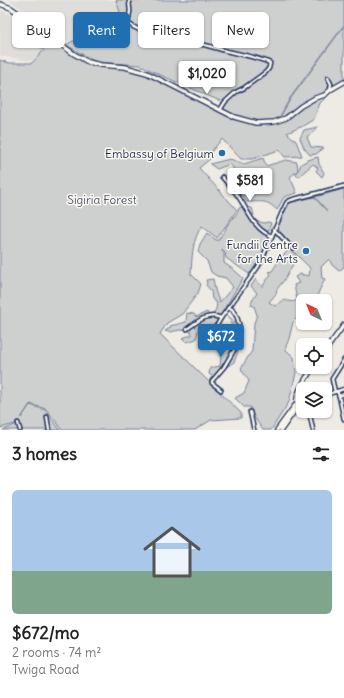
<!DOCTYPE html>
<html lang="en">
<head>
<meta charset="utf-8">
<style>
  :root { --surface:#fff; --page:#f2f2f2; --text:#222; --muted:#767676; --line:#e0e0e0; --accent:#1f6fb2 }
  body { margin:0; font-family:Delius,sans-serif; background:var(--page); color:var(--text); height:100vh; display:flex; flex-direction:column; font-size:15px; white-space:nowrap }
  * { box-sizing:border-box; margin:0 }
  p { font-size:13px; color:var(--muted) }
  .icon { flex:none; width:22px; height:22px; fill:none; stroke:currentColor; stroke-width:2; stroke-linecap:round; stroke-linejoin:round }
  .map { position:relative; height:430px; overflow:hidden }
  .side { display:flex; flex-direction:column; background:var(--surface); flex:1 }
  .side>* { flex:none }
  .hud { position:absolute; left:12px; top:12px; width:320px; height:36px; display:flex; gap:8px }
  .needle { width:26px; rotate:317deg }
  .tools { position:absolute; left:296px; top:294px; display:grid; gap:8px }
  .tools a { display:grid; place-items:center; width:36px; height:36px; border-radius:6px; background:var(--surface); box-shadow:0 1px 3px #0004; font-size:20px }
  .price { position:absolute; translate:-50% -34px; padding:0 9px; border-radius:4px; background:#fff; color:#222; font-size:13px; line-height:26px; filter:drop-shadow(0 1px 2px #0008) }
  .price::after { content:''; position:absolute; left:50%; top:24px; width:12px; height:9px; margin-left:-6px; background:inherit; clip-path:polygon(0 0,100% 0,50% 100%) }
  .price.current { background:var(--accent); color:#fff }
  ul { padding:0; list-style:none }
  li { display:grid; align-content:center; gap:8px; height:212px; padding:0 12px }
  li+li { border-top:1px solid var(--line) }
  li span { display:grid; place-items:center; height:124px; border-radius:6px; color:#555 }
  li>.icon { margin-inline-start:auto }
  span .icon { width:72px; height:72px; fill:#fffc; stroke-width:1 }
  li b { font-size:17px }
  h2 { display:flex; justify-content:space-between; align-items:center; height:48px; padding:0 12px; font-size:17px }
  .tag { padding:0 14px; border-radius:6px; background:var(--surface); box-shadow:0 1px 3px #0004; font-size:14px; line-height:36px }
  .tag.current { background:var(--accent); color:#fff }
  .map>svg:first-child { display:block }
  .built { fill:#deddda }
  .green { fill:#cecfcf; stroke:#747f96; fill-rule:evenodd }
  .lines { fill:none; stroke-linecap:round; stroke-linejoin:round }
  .minor-casing { stroke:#1b2f5e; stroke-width:5.5 }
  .tertiary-casing { stroke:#1b2f5e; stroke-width:6 }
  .secondary-casing { stroke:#1b2f5e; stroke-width:6 }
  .minor { stroke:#fbf7ec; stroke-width:2.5 }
  .tertiary { stroke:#fbf7ec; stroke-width:3.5 }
  .secondary { stroke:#fbf7ec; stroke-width:3.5 }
  .poi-dot { fill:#1f6fb2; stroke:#fbf7ec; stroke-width:1.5 }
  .labels { text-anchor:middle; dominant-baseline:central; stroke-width:3; stroke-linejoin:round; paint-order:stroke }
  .poi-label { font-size:12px; fill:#1b2f5e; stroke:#fbf7ec; text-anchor:end }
  .park-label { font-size:12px; fill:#48577a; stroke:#fbf7ec }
</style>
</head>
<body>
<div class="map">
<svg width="344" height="430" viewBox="0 0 344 430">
  <rect width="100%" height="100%" fill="#eeebe4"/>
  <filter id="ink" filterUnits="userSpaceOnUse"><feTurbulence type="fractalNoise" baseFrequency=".025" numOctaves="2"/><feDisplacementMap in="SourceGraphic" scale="8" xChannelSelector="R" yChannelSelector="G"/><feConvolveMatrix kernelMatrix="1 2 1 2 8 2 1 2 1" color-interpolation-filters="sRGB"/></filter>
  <g filter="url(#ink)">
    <g class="built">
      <polygon points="9,0 116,0 122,18 121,24 77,39 70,43"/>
      <polygon points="0,10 18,17 51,41 33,61 0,56"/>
    </g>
    <g class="green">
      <path d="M116,0h228v25l-54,73 -12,22 14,-5 14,-10 25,-13 -11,11 -6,16 -11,7 -16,7 9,8 6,15 -17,1 -6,-7 -27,9h-11l-19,-20 -11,13v6l-12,10 38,42 -20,28 -15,-12c-10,13 -10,32 -11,48l10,10 -3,9 -16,21 -15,9 -7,11 81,79v5l-30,2 -16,10h-133l-7,-10 -9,-11 -16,-5 -9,14 9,-13 15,5 15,20h-57l14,-6 1,-1 -18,5v-368l9,3h23l12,-13 -9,-7 3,-4 10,7 4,-3 8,-1 34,22 43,6 87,41 -2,-8 -2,-2 -66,-29 -13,-7 -45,-3 -30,-17 11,-6 44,-15 1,-6z"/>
      <polygon points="344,26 344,80 279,119 291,98"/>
      <polygon points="318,127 307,137 311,147 324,148 316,154 310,155 304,148 300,138 304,130"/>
      <polygon points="318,157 319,164 324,173 322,177 316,171 318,168 313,164 298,177 295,174 299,169 301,164 308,160"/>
      <path d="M263,158l3,8 20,-6 11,2 1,8 -8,7 7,16 -13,4 -7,13c-11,-11 -15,-8 -30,-8l-15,-22 2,-11 -4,-5 -13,5 -7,-5 20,-5 14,5z"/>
      <path d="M344,189v78l-5,4 -7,-6 -3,-6 -8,8 1,11 3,1 -5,10 -5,12h-12v11l-10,10 -4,17 -3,7v4l8,7 2,16 -7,29 -18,28h-8l-9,-13 -4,-10h-6l-9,-9 9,-5 5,-12 -8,-12h1l-1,-1 11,-17 2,-28 3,-8 -3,-9 -3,-1 1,-4 5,-8 -6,-7 5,-7 6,8 9,-13 -2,-2 3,-1 6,-9v-5h4l8,-9 -16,-16 14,-29 26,-6 13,14 -12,-14zM293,251l17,17v1l-1,7 -9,-2 -5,3 4,6 -5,2 3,15c-4,3 -8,1 -13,0l-9,6 -6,-4 7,-8 1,-5 8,-10 7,-13 5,-8z"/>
      <path d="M243,207l9,1 2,7h-2v5l12,3 4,-1 3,1 -4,13 2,2 -9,21 -7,10 -2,4 -1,-1 -1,2 -23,-16 -1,-5 -3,-4v1l2,3v10l10,7 9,8 -26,43 -9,10h-10l-2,8 -9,3 -5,-4 10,-3 -2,-4 -10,-1 -11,2 -4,-1 6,-4 -1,-1 16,-4 1,-9 7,1 2,3 11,-5 4,7 5,-10 1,-6 -5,-4 -1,-8 -5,-6 1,-2 -1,-3 7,-1c2,9 2,15 7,23l13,-15 -7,-9 -9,-2 -6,-4 -4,-11 -9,-9 2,-8 7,-11 9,7h3v-1l7,-10v-2l12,-15 1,-4z"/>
      <polygon points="228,316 234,321 238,332 235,344 238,352 234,362 225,368 215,378 209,374 210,368 220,366 222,346 231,338 232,326"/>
    </g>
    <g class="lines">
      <g class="minor-casing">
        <g id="minor">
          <path d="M129,0l1,11 -2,12c13,12 50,17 68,20 10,2 20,5 30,8 15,3 30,6 44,12l-1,5 -3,4 -22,16 -8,4 -11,10 -5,8"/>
          <polyline points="328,78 331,84 330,90"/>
          <path d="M222,177c6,7 13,14 18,22 9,14 15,31 32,37"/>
          <polyline points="274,229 293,249"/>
          <path d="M187,329c10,-7 21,-17 34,-11l37,-51 5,-10 20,-47 4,-8 4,-2 53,-14"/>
          <polyline points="212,334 221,318"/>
          <polyline points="221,390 212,383 212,381 224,367 234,350 238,336 239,324 237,317 232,309 228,308"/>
          <polyline points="337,391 339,396 344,419"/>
          <polyline points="335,392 332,379 344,360"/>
          <polyline points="325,395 344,389"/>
          <polyline points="339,396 344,394"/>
          <polyline points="298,406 303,403"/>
          <polyline points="309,411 313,430"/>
          <polyline points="250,412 254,430"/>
          <polyline points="47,417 49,430"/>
          <polyline points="18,423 20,430"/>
        </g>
      </g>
      <g class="tertiary-casing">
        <g id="tertiary">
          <polyline points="325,351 344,325"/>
          <polyline points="277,430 296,404"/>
          <path d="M281,430l17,-24c-6,-10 10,-30 15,-39"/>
        </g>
      </g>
      <g class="secondary-casing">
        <polyline id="secondary" points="0,4 11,8 18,13 74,54 88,62 101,65 125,67 147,73 234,117 256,123 274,122 286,118 301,106 315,98 325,95 330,90 344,82"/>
      </g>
      <use href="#minor" class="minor"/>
      <use href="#tertiary" class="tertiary"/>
      <use href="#secondary" class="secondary"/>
    </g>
  </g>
  <g class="poi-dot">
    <circle cx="222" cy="153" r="4"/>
    <circle cx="306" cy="251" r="4"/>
  </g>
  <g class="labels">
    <g class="poi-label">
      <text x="214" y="153">Embassy of Belgium</text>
      <text x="298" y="244">Fundii Centre<tspan x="298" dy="14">for the Arts</tspan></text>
    </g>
    <g class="park-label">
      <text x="102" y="199">Sigiria Forest</text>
    </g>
  </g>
</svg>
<div class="tools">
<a><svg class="needle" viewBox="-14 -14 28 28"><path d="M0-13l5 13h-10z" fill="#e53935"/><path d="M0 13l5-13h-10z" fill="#767676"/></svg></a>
<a><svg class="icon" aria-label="locate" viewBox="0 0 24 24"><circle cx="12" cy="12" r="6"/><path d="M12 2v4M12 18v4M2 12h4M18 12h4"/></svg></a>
<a><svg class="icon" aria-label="layers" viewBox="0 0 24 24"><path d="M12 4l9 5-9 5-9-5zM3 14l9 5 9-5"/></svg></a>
</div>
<b class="price" style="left:207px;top:95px">$1,020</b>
<b class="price" style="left:250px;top:202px">$581</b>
<b class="price current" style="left:221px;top:358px">$672</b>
<div class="hud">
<a class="tag">Buy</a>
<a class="tag current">Rent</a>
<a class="tag">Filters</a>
<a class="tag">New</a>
</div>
</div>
<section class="side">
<h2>3 homes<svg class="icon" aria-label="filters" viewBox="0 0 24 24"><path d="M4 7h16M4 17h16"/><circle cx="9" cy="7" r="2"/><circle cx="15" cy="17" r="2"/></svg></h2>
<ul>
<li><span style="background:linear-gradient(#a9c7e8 65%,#7fa58c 0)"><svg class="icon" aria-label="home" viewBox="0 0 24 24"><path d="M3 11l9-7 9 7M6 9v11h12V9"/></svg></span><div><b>$672/mo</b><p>2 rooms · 74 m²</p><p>Twiga Road</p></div></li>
</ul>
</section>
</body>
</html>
